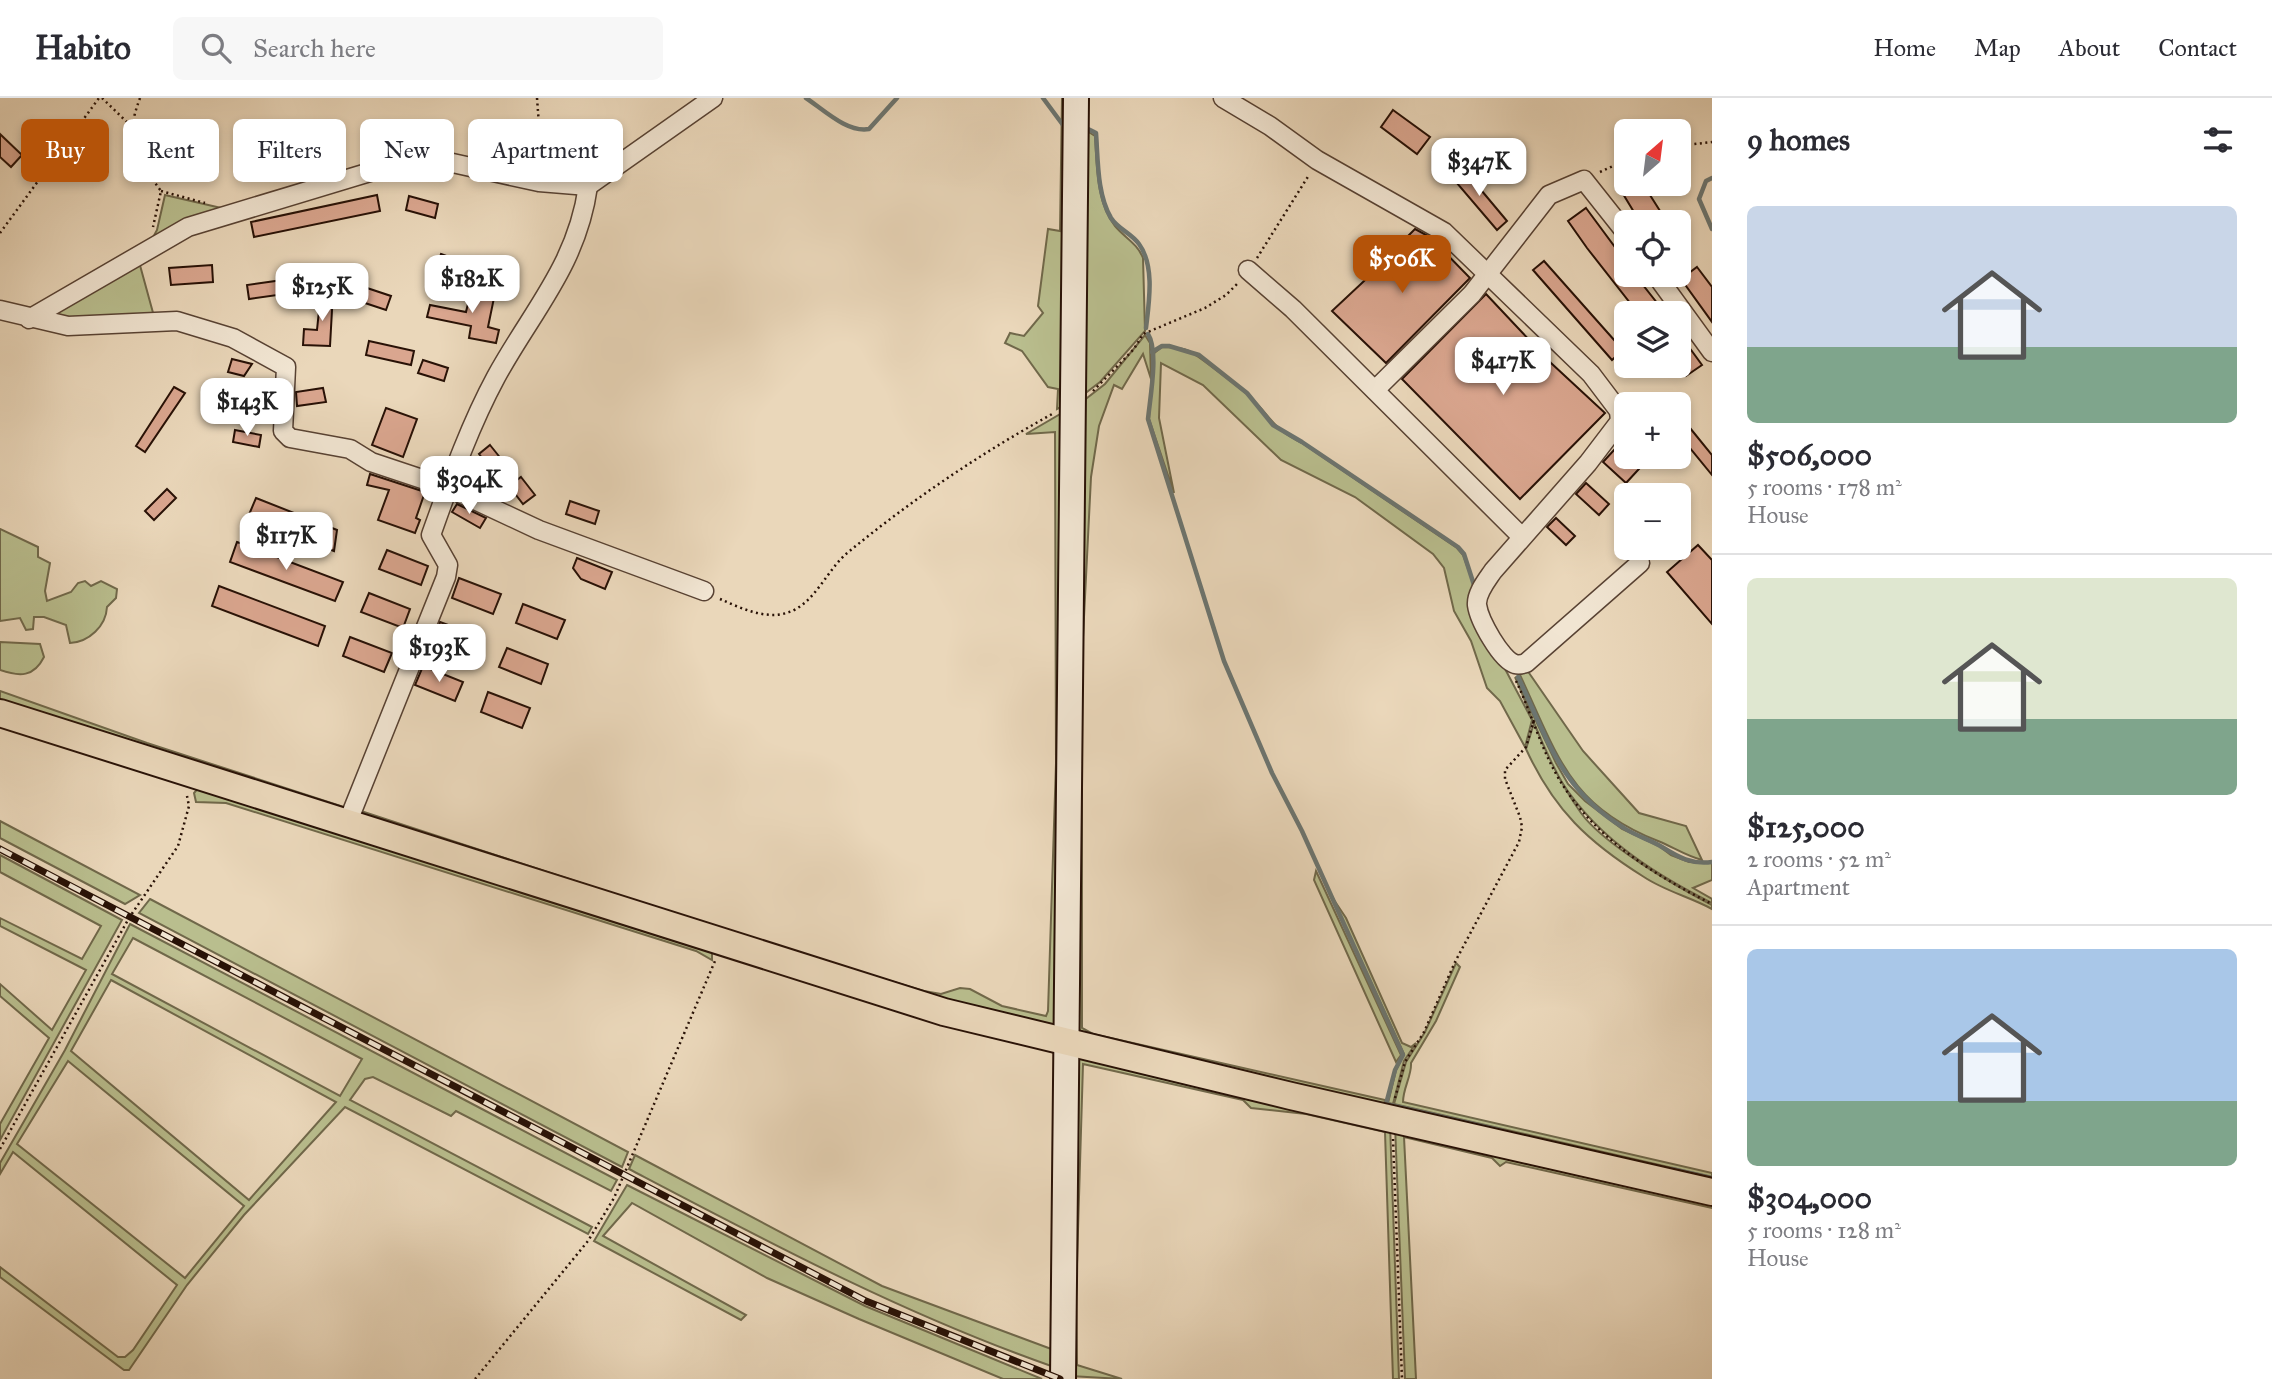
<!DOCTYPE html>
<html lang="en">
<head>
<meta charset="utf-8">
<style>
  :root { --surface:#fff; --page:#f7f7f7; --text:#2b2b33; --muted:#7c7c81; --line:#e1e1e2; --accent:#b45309 }
  body { margin:0; font-family:"IM FELL Great Primer",serif; background:var(--page); color:var(--text); height:100vh; display:flex; flex-direction:column; font-size:26px; white-space:nowrap }
  * { box-sizing:border-box; margin:0 }
  p { font-size:23px; color:var(--muted) }
  .icon { flex:none; width:38px; height:38px; fill:none; stroke:currentColor; stroke-width:2; stroke-linecap:round; stroke-linejoin:round }
  .map { position:relative; flex:1; overflow:hidden }
  .panel { display:flex; flex-direction:column; background:var(--surface); width:560px }
  .panel>* { flex:none }
  .hud { position:absolute; left:21px; top:21px; width:665px; height:63px; display:flex; gap:14px }
  .needle { width:46px; rotate:28deg }
  .controls { position:absolute; left:1614px; top:21px; display:grid; gap:14px }
  .controls a { display:grid; place-items:center; width:77px; height:77px; border-radius:10px; background:var(--surface); box-shadow:0 4px 10px #0003; font-size:35px }
  .price { position:absolute; translate:-50% -60px; padding:0 16px; border-radius:14px; background:#fff; color:#222; font-size:23px; line-height:46px; filter:drop-shadow(0 2px 4px #0008) }
  .price::after { content:''; position:absolute; left:50%; top:42px; width:21px; height:16px; margin-left:-10px; background:inherit; clip-path:polygon(0 0,100% 0,50% 100%) }
  .price.on { background:var(--accent); color:#fff }
  ul { padding:0; list-style:none }
  li { display:grid; align-content:center; gap:14px; height:371px; padding:0 35px }
  li+li { border-top:2px solid var(--line) }
  li span { display:grid; place-items:center; height:217px; border-radius:10px; color:#555 }
  li>.icon { margin-inline-start:auto }
  span .icon { width:126px; height:126px; fill:#fffc; stroke-width:1 }
  li b { font-size:30px }
  h2 { display:flex; justify-content:space-between; align-items:center; height:84px; padding:0 35px; font-size:30px }
  .tag { padding:0 24px; border-radius:10px; background:var(--surface); box-shadow:0 4px 10px #0003; font-size:24px; line-height:63px }
  .tag.on { background:var(--accent); color:#fff }
  header { display:flex; align-items:center; gap:42px; box-sizing:border-box; height:98px; padding:0 35px; background:var(--surface); border-bottom:2px solid var(--line) }
  header strong { font-size:33px }
  nav { display:flex; gap:38px; margin-inline-start:auto; font-size:24px }
  .search { width:490px; height:63px; background:var(--page); display:flex; align-items:center; gap:18px; box-sizing:border-box; padding:0 24px; border-radius:10px; color:var(--muted); font-size:26px }
  main { display:flex; flex:1; min-height:0 }
  .map>svg:first-child { display:block }
  .green { fill:#b9be8e; stroke:#70684a; stroke-width:2; fill-rule:evenodd }
  .lines { fill:none; stroke-linecap:round; stroke-linejoin:round }
  .stream { stroke:#6c7570; stroke-width:4.5 }
  .building { fill:#daa68f; stroke:#281106; stroke-width:2 }
  .minor-casing { stroke:#584233; stroke-width:21 }
  .secondary-casing { stroke:#281106; stroke-width:28 }
  .primary-casing { stroke:#281106; stroke-width:30 }
  .path { stroke:#281106; stroke-width:2.5; stroke-dasharray:2 3.5; stroke-linecap:butt }
  .minor { stroke:#f1e5d2; stroke-width:18 }
  .secondary { stroke:#f1e5d2; stroke-width:24 }
  .primary { stroke:#ead7ba; stroke-width:26 }
  .rail-casing { stroke:#281106; stroke-width:7 }
  .rail { stroke:#f1e5d2; stroke-width:4.5; stroke-dasharray:13; stroke-linecap:butt }
</style>
</head>
<body>
<header>
<strong>Habito</strong>
<div class="search"><svg class="icon" aria-label="search" viewBox="0 0 24 24"><circle cx="10" cy="10" r="6"/><path d="M15 15l6 6"/></svg>Search here</div>
<nav><a>Home</a><a>Map</a><a>About</a><a>Contact</a></nav>
</header>
<main>
<div class="map">
<svg width="1712" height="1281" viewBox="0 0 1712 1281">
  <rect width="100%" height="100%" fill="#ead7ba"/>
  <filter id="stains"><feTurbulence type="fractalNoise" baseFrequency=".00286" numOctaves="4"/><feColorMatrix values="0 0 0 0 .2 0 0 0 0 .09 0 0 0 0 .02 0 0 0 .5 -.17"/></filter>
  <radialGradient id="worn" r=".72"><stop offset=".6" stop-color="#630" stop-opacity="0"/><stop offset="1" stop-color="#630" stop-opacity=".3"/></radialGradient>
  <g class="green">
    <polygon points="1062,0 1071,0 1065,307 1057,311 1058,291 1048,289 1022,253 1005,245 1010,235 1024,238 1043,215 1038,208 1048,131 1060,133"/>
    <path d="M1087,33l8,5c2,28 1,67 20,90 10,12 22,17 28,32l2,73 -45,51 -21,16z"/>
    <polygon points="165,97 230,112 151,143 157,132"/>
    <polygon points="138,160 155,222 67,225 53,214"/>
    <polygon points="1145,237 1150,245 1151,281 1143,256 1122,291 1114,287 1099,328 1091,379 1082,559 1082,930 1093,936 1385,1002 1384,1007 1078,937 1078,307 1105,286"/>
    <path d="M1162,249c9,0 19,0 27,4 6,2 55,40 61,46 22,20 21,31 52,46l155,105 6,7 40,110 29,55 -7,27 -25,-46 -13,-13 -16,-47 -17,-30 -10,-43 -11,-14 -78,-57 -74,-37 -78,-75 -42,-22 -2,55 15,75 -25,-74 4,-65z"/>
    <polygon points="1062,315 1056,930 939,903 360,721 358,712 774,848 924,893 941,896 960,890 970,891 1002,908 1046,918 1048,913 1056,665 1055,334 1026,336"/>
    <path d="M0,431l38,18v10l12,6 -5,28 2,10 24,-9 7,-9 7,-2 6,5 10,-5 16,8 -1,9 -9,9c-1,19 -18,35 -37,36l-4,-18 -22,-8h-10l-1,12 -7,1 -6,-12 -20,3z"/>
    <path d="M0,544l40,2 4,13c-10,20 -24,20 -44,13z"/>
    <path d="M1527,572l56,81 56,62 47,13 16,34c-16,-4 -29,-13 -44,-19 -89,-35 -100,-85 -138,-166z"/>
    <path d="M1515,579l41,86 12,21 17,17 37,28 37,17 12,9 18,7 23,1v17l-19,8 19,11v4c-62,-31 -122,-70 -157,-132 -16,-29 -26,-63 -40,-94z"/>
    <polygon points="0,593 147,645 347,710 344,715 0,608"/>
    <path d="M1534,625c13,32 27,62 47,90 22,31 96,74 131,92v4c-22,-12 -47,-18 -68,-32 -56,-35 -90,-67 -118,-128z"/>
    <polygon points="200,688 712,853 712,862 696,853 226,705 196,704 194,695"/>
    <polygon points="0,723 140,797 125,806 0,740"/>
    <polygon points="0,757 122,822 0,1042 0,1026 49,940 0,898 0,886 52,932 86,872 0,828 0,820 82,861 101,828 0,774"/>
    <polygon points="1316,773 1401,957 1396,964 1314,782"/>
    <polygon points="1332,799 1346,820 1402,945 1411,949 1416,945 1404,963 1393,1006 1388,1005 1396,972 1404,956"/>
    <polygon points="150,801 628,1054 622,1069 139,815"/>
    <path d="M130,826l487,256 -6,11 -155,-80 -5,5 -78,-39 -8,2 -15,21 242,127 -4,7 -243,-127 -101,108 -57,70 -58,85h-5l-124,-93v-10l118,90h7l8,-7 44,-65 -164,-133 -13,22v-11l65,-113zM133,840l229,121 -22,37 -228,-122zM111,882l225,122 -87,98 -178,-149zM68,963l176,145 -59,72 -168,-134z"/>
    <path d="M1456,865l4,4 -24,54 -25,42c1,12 -8,25 -8,39l309,71v4l-318,-73 12,-42 19,-30z"/>
    <polygon points="1080,958 1390,1026 1399,1281 1393,1281 1385,1034 1306,1016 1251,1010 1243,1002 1083,966 1076,1199 1077,1267 1122,1281 1070,1278 1075,964"/>
    <polygon points="1395,1027 1712,1098 1712,1110 1506,1064 1500,1068 1492,1060 1404,1039 1416,1281 1405,1281"/>
    <path d="M635,1057l247,131 172,64v17c-149,-52 -286,-125 -425,-198z"/>
    <polygon points="627,1087 865,1208 1042,1281 1003,1281 859,1221 767,1180 632,1105 603,1138 746,1217 741,1222 594,1143"/>
  </g>
  <g class="lines">
    <g class="stream">
      <path d="M806,0c17,11 41,35 63,31l28,-31"/>
      <polyline points="1043,0 1063,27"/>
      <path d="M1086,30l10,5c2,27 1,61 15,85 7,11 20,15 28,26 16,22 10,58 7,84"/>
      <polyline points="1712,80 1706,83 1699,101 1712,131"/>
      <path d="M1148,236c11,17 2,64 0,85l76,242 48,112 30,58 101,224 -8,15 -9,34 117,27"/>
      <polyline points="1152,254 1162,248 1169,248 1199,257 1247,295 1273,327 1302,344 1458,449 1464,456 1474,487"/>
      <path d="M1518,579c30,63 43,113 106,151 12,8 27,12 38,19 16,10 30,18 50,15"/>
      <polyline points="1672,1071 1712,1080"/>
    </g>
  </g>
  <g class="building">
    <polygon points="1393,12 1430,39 1417,56 1381,29"/>
    <polygon points="0,36 22,57 11,69 0,59"/>
    <polygon points="1461,68 1507,123 1497,132 1450,77"/>
    <polygon points="1617,86 1643,86 1667,124 1640,124"/>
    <polygon points="377,97 380,113 254,139 251,124"/>
    <polygon points="409,98 438,106 435,120 406,112"/>
    <polygon points="1586,110 1626,164 1626,177 1635,177 1665,215 1638,215 1587,150 1568,123"/>
    <polygon points="1415,131 1430,139 1470,180 1386,265 1332,213 1410,140 1408,138"/>
    <polygon points="441,156 471,167 465,182 436,171"/>
    <polygon points="1544,163 1623,252 1612,262 1533,172"/>
    <polygon points="212,167 213,184 171,187 169,170"/>
    <polygon points="1697,169 1712,189 1712,224 1681,181"/>
    <polygon points="290,181 292,195 249,201 247,187"/>
    <polygon points="358,187 391,198 386,212 353,201"/>
    <polygon points="472,189 495,195 488,229 499,232 496,245 469,240 471,228 427,219 430,207 466,214"/>
    <polygon points="321,193 333,194 330,248 303,247 304,231 317,232"/>
    <polygon points="1486,196 1551,265 1605,315 1520,401 1402,281"/>
    <polygon points="1678,234 1702,267 1686,278 1678,268"/>
    <polygon points="369,243 414,253 411,267 366,257"/>
    <polygon points="232,261 252,266 244,278 228,274"/>
    <polygon points="423,262 448,270 444,283 418,275"/>
    <polygon points="249,287 273,295 272,309 245,300"/>
    <polygon points="174,289 185,295 145,354 136,348"/>
    <polygon points="323,290 326,304 297,308 296,294"/>
    <polygon points="386,310 417,321 403,359 372,347"/>
    <polygon points="1690,330 1712,357 1712,377 1680,338"/>
    <polygon points="235,332 261,337 259,349 233,344"/>
    <polygon points="1626,339 1626,359 1650,359 1626,385 1603,364"/>
    <polygon points="490,347 510,372 499,381 479,356"/>
    <polygon points="370,376 425,394 416,420 420,422 415,435 378,422 389,392 367,387"/>
    <polygon points="521,379 535,397 523,406 509,388"/>
    <polygon points="1586,385 1609,406 1599,417 1576,396"/>
    <polygon points="167,391 176,400 154,422 145,413"/>
    <polygon points="256,400 337,432 334,453 248,419"/>
    <polygon points="570,403 599,413 595,426 566,416"/>
    <polygon points="457,406 486,420 480,430 452,414"/>
    <polygon points="1556,420 1575,438 1566,447 1547,429"/>
    <polygon points="237,444 343,484 335,503 230,464"/>
    <polygon points="1698,447 1712,462 1712,526 1667,474"/>
    <polygon points="387,452 428,468 421,487 379,471"/>
    <polygon points="577,460 612,474 605,491 581,481 573,470"/>
    <polygon points="459,480 501,496 493,516 452,500"/>
    <polygon points="219,488 325,528 318,548 212,508"/>
    <polygon points="369,495 410,511 403,530 361,514"/>
    <polygon points="523,506 565,522 557,541 516,525"/>
    <polygon points="440,524 481,539 473,559 433,543"/>
    <polygon points="350,539 392,555 384,574 343,558"/>
    <polygon points="507,550 548,566 541,586 499,569"/>
    <polygon points="423,568 463,584 455,603 415,587"/>
    <polygon points="488,594 530,610 522,630 481,614"/>
  </g>
  <g class="lines">
    <g class="minor-casing">
      <g id="minor">
        <path d="M1223,0l47,28 47,34 127,72 147,142 28,37 1,10 -32,42 -95,108c-6,9 -17,22 -16,34 2,15 24,55 38,59 4,1 8,0 11,-1l114,-100"/>
        <polyline points="1248,172 1293,211 1522,439"/>
        <polyline points="1656,177 1712,254"/>
        <polyline points="0,212 68,228 177,223 233,240 286,269 283,333 290,340 350,351 371,364 449,390 539,432 704,493"/>
        <polyline points="29,221 188,129 390,68 448,64 539,84 588,88 713,0"/>
        <polyline points="1375,292 1472,196 1549,97 1584,82 1626,135"/>
        <path d="M347,726l99,-247 2,-12 -17,-30c19,-53 38,-108 65,-158 36,-66 81,-112 92,-191"/>
      </g>
    </g>
    <g class="secondary-casing">
      <polyline id="secondary" points="1063,1281 1076,0"/>
    </g>
    <g class="primary-casing">
      <polyline id="primary" points="0,615 944,914 1291,998 1712,1094"/>
    </g>
    <g class="path">
      <polyline points="102,0 130,27"/>
      <path d="M140,0c-17,46 -6,56 21,93l-8,36"/>
      <polyline points="537,0 539,27 558,70"/>
      <polyline points="1678,48 1712,44"/>
      <polyline points="1600,74 1626,62"/>
      <polyline points="161,93 205,105"/>
      <polyline points="0,135 99,0"/>
      <polyline points="1257,160 1309,77"/>
      <polyline points="1093,293 1134,251 1143,236 1205,210 1226,197 1238,185"/>
      <path d="M720,501c23,10 51,24 76,10 21,-12 32,-39 50,-55 64,-53 135,-101 208,-141"/>
      <path d="M1516,583c14,29 23,61 38,89 33,63 96,103 158,134"/>
      <polyline points="1395,1000 1405,964 1424,934 1455,864 1519,744 1522,729 1520,719 1505,681 1505,672 1526,649 1534,622"/>
      <polyline points="1393,1041 1402,1281"/>
      <polyline points="0,1051 129,820 178,748 189,708 187,698"/>
      <polyline points="475,1281 588,1143 614,1100 715,863"/>
    </g>
    <use href="#minor" class="minor"/>
    <use href="#secondary" class="secondary"/>
    <use href="#primary" class="primary"/>
    <g class="rail-casing">
      <polyline id="rail" points="0,751 866,1203 1060,1281"/>
    </g>
    <use href="#rail" class="rail"/>
  </g>
  <rect width="100%" height="100%" filter="url(#stains)"/>
  <rect width="100%" height="100%" fill="url(#worn)"/>
</svg>
<div class="controls">
<a><svg class="needle" viewBox="-14 -14 28 28"><path d="M0-13l5 13h-10z" fill="#e53935"/><path d="M0 13l5-13h-10z" fill="#7c7c81"/></svg></a>
<a><svg class="icon" aria-label="locate" viewBox="0 0 24 24"><circle cx="12" cy="12" r="6"/><path d="M12 2v4M12 18v4M2 12h4M18 12h4"/></svg></a>
<a><svg class="icon" aria-label="layers" viewBox="0 0 24 24"><path d="M12 4l9 5-9 5-9-5zM3 14l9 5 9-5"/></svg></a>
<a>+</a>
<a>−</a>
</div>
<b class="price" style="left:1479px;top:100px">$347K</b>
<b class="price on" style="left:1402px;top:197px">$506K</b>
<b class="price" style="left:472px;top:217px">$182K</b>
<b class="price" style="left:322px;top:225px">$125K</b>
<b class="price" style="left:1503px;top:299px">$417K</b>
<b class="price" style="left:247px;top:340px">$143K</b>
<b class="price" style="left:469px;top:418px">$304K</b>
<b class="price" style="left:286px;top:474px">$117K</b>
<b class="price" style="left:439px;top:586px">$193K</b>
<div class="hud">
<a class="tag on">Buy</a>
<a class="tag">Rent</a>
<a class="tag">Filters</a>
<a class="tag">New</a>
<a class="tag">Apartment</a>
</div>
</div>
<section class="panel">
<h2>9 homes<svg class="icon" aria-label="filters" viewBox="0 0 24 24"><path d="M4 7h16M4 17h16"/><circle cx="9" cy="7" r="2"/><circle cx="15" cy="17" r="2"/></svg></h2>
<ul>
<li><span style="background:linear-gradient(#c9d6e8 65%,#7fa58c 0)"><svg class="icon" aria-label="home" viewBox="0 0 24 24"><path d="M3 11l9-7 9 7M6 9v11h12V9"/></svg></span><div><b>$506,000</b><p>5 rooms · 178 m²</p><p>House</p></div></li>
<li><span style="background:linear-gradient(#dfe7d0 65%,#7fa58c 0)"><svg class="icon" aria-label="home" viewBox="0 0 24 24"><path d="M3 11l9-7 9 7M6 9v11h12V9"/></svg></span><div><b>$125,000</b><p>2 rooms · 52 m²</p><p>Apartment</p></div></li>
<li><span style="background:linear-gradient(#a9c7e8 70%,#7fa58c 0)"><svg class="icon" aria-label="home" viewBox="0 0 24 24"><path d="M3 11l9-7 9 7M6 9v11h12V9"/></svg></span><div><b>$304,000</b><p>5 rooms · 128 m²</p><p>House</p></div></li>
</ul>
</section>
</main>
</body>
</html>
